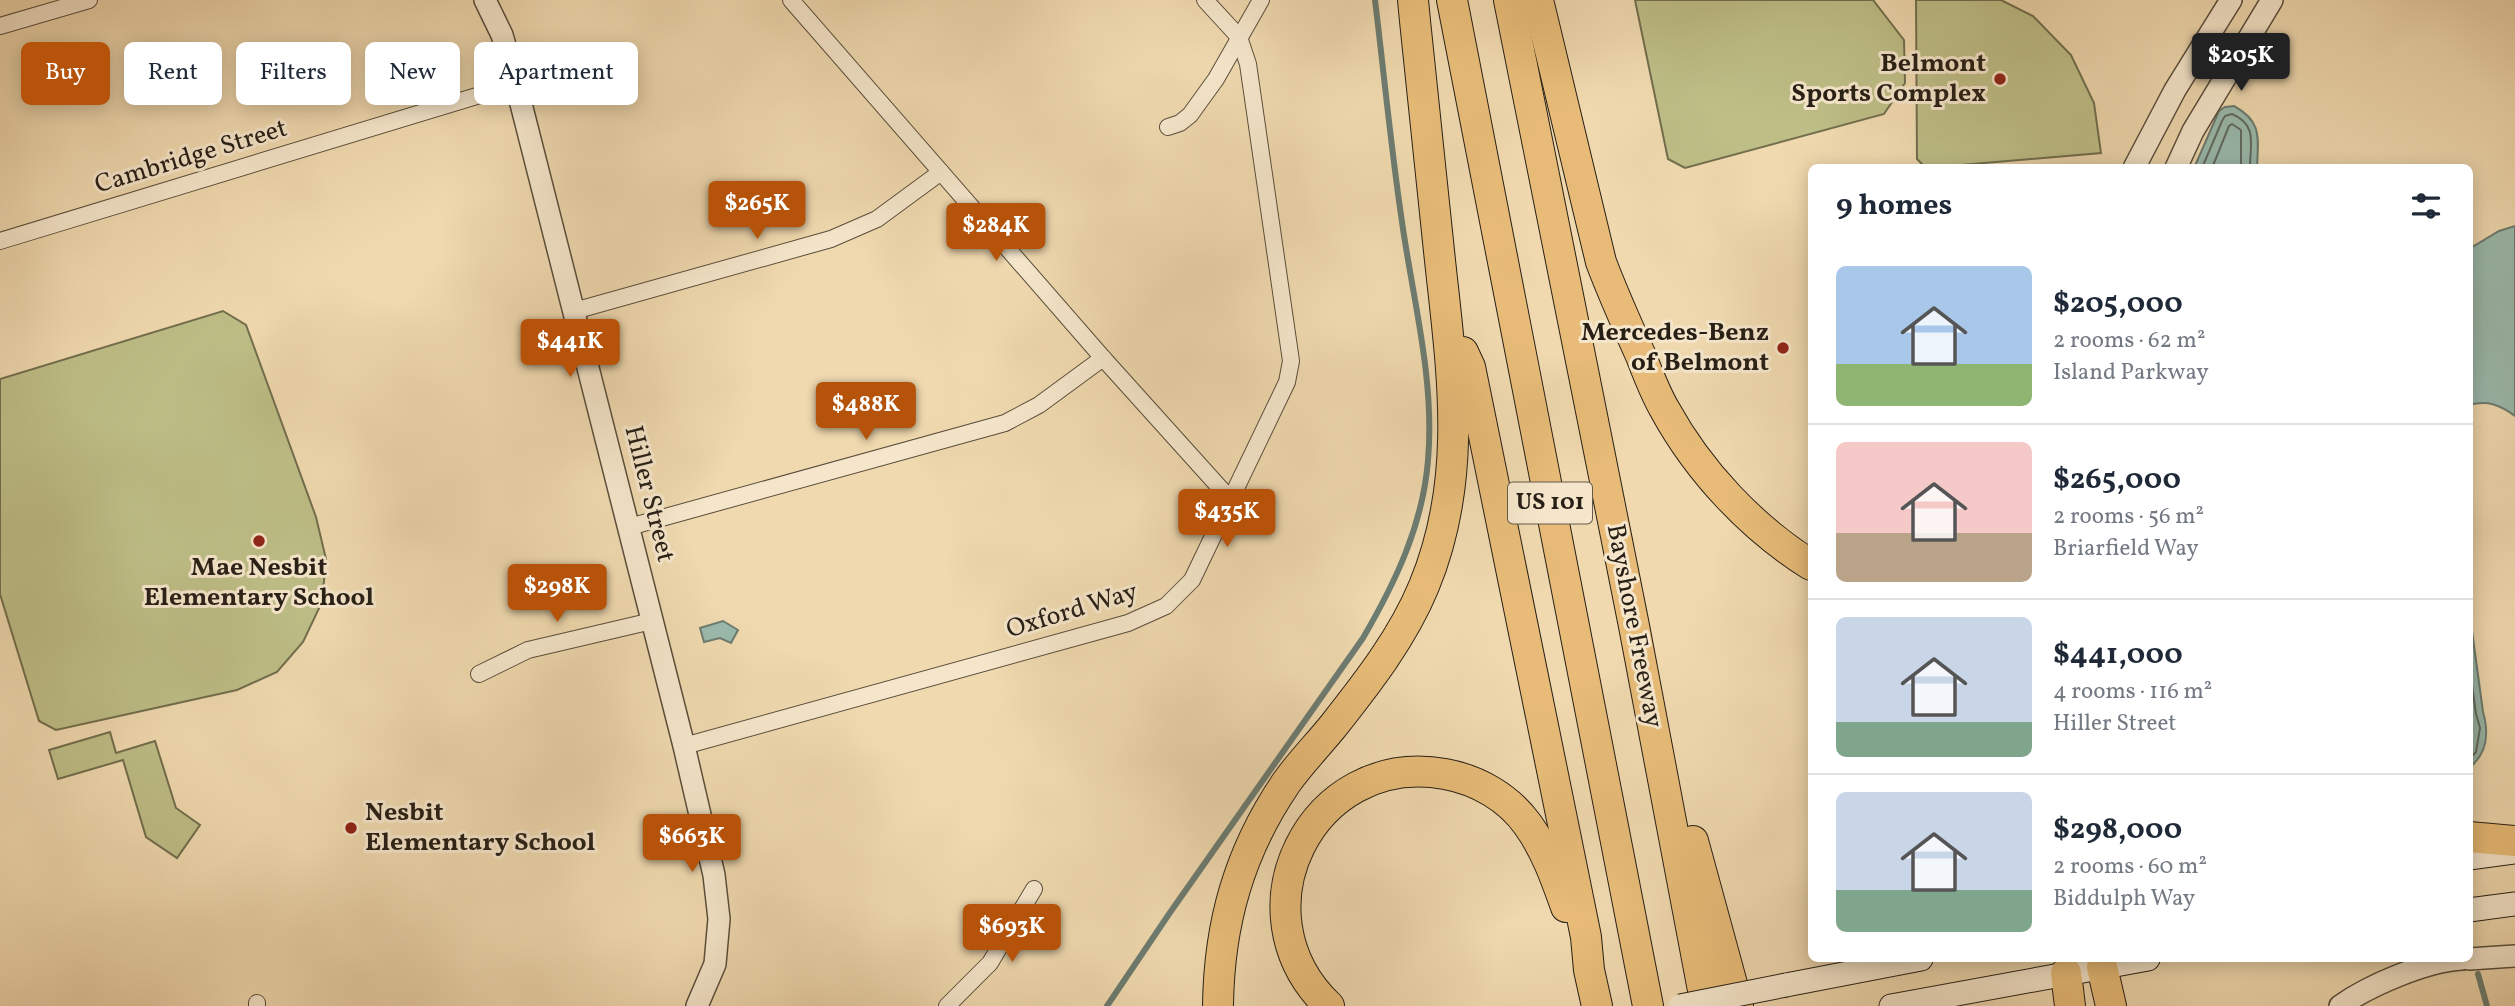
<!DOCTYPE html>
<html lang="en">
<head>
<meta charset="utf-8">
<style>
  :root { --surface:#fff; --page:#f6f6f7; --text:#1f2937; --muted:#747a83; --line:#e0e1e3; --accent:#b45309 }
  body { margin:0; font-family:Vollkorn,serif; background:var(--page); color:var(--text); height:100vh; display:flex; flex-direction:column; font-size:26px; white-space:nowrap }
  * { box-sizing:border-box; margin:0 }
  p { font-size:23px; color:var(--muted) }
  .icon { flex:none; width:38px; height:38px; fill:none; stroke:currentColor; stroke-width:2; stroke-linecap:round; stroke-linejoin:round }
  .map { position:relative; flex:1; overflow:hidden }
  .side { position:absolute; left:1808px; top:164px; width:665px; height:798px; display:flex; flex-direction:column; background:var(--surface); border-radius:10px; box-shadow:0 4px 18px #0003 }
  .side>* { flex:none }
  .guide { position:absolute; left:21px; top:42px; width:665px; height:63px; display:flex; gap:14px }
  .price { position:absolute; translate:-50% -60px; padding:0 16px; border-radius:7px; background:var(--accent); color:#fff; font-size:23px; line-height:46px; filter:drop-shadow(0 2px 4px #0008) }
  .price::after { content:''; position:absolute; left:50%; top:42px; width:21px; height:16px; margin-left:-10px; background:inherit; clip-path:polygon(0 0,100% 0,50% 100%) }
  .price.selected { background:#222; color:#fff }
  ul { padding:0; list-style:none }
  li { display:flex; align-items:center; gap:21px; height:175px; padding:0 28px }
  li+li { border-top:2px solid var(--line) }
  li span { display:grid; place-items:center; flex:none; width:196px; height:140px; border-radius:10px; color:#555 }
  li>.icon { margin-inline-start:auto }
  span .icon { width:84px; height:84px; fill:#fffc; stroke-width:1 }
  li b { font-size:30px }
  h2 { display:flex; justify-content:space-between; align-items:center; height:84px; padding:0 28px; font-size:30px }
  .tag { padding:0 24px; border-radius:10px; background:var(--surface); box-shadow:0 4px 18px #0003; font-size:24px; line-height:63px }
  .tag.selected { background:var(--accent); color:#fff }
  .map>svg:first-child { display:block }
  .green { fill:#bebe87; stroke:#726e4e; stroke-width:2 }
  .water { fill:#9abaad; stroke:#6c7c71; stroke-width:2 }
  .lines { fill:none; stroke-linecap:round; stroke-linejoin:round }
  .shore { stroke:#606c62; stroke-width:2 }
  .stream { stroke:#6c7c71; stroke-width:6 }
  .minor-casing { stroke:#594e3c; stroke-width:18 }
  .tertiary-casing { stroke:#594e3c; stroke-width:24 }
  .secondary-casing { stroke:#271f16; stroke-width:25 }
  .motorway-casing { stroke:#271f16; stroke-width:32 }
  .minor { stroke:#f5e6cb; stroke-width:16 }
  .tertiary { stroke:#f5e6cb; stroke-width:21 }
  .secondary { stroke:#f5e6cb; stroke-width:23 }
  .motorway { stroke:#e8bc78; stroke-width:30 }
  .secondary-bridge-casing { stroke:#271f16; stroke-width:25; stroke-linecap:butt }
  .secondary-bridge { stroke:#f5e6cb; stroke-width:23 }
  .poi-dot { fill:#8f2418; stroke:#f5e6cb; stroke-width:2.5 }
  .labels { text-anchor:middle; dominant-baseline:central; stroke-width:6; stroke-linejoin:round; paint-order:stroke }
  .shield { fill:#f5e6cb; stroke:#655b4c; stroke-width:2 }
  .shield-label { font-size:24px; font-weight:bold; fill:#271f16 }
  .poi-label { font-size:26px; font-weight:bold; fill:#271f16; stroke:#f5e6cb; text-anchor:end }
  .street-label { font-size:26px; fill:#271f16; stroke:#f5e6cb }
</style>
</head>
<body>
<div class="map">
<svg width="2515" height="1006" viewBox="0 0 2515 1006">
  <rect width="100%" height="100%" fill="#f0d9af"/>
  <filter id="stains"><feTurbulence type="fractalNoise" baseFrequency=".00286" numOctaves="4"/><feColorMatrix values="0 0 0 0 .2 0 0 0 0 .09 0 0 0 0 .02 0 0 0 .5 -.17"/></filter>
  <radialGradient id="worn" r=".72"><stop offset=".6" stop-color="#630" stop-opacity="0"/><stop offset="1" stop-color="#630" stop-opacity=".3"/></radialGradient>
  <g class="green">
    <polygon points="1635,0 1873,0 1904,40 1905,83 1884,114 1685,168 1668,159"/>
    <polygon points="1916,0 2001,0 2033,16 2071,55 2094,103 2101,153 1926,168 1917,159"/>
    <polygon points="223,311 246,325 316,517 326,559 322,602 303,642 277,672 237,690 56,730 39,721 0,594 0,379"/>
    <polygon points="110,732 116,753 155,741 176,808 200,825 177,858 146,837 123,760 58,779 49,750"/>
  </g>
  <g class="water">
    <path d="M2234,106c29,16 24,32 23,62h-63l25,-57 6,-4z"/>
    <path d="M2515,226v190c-15,-11 -27,-16 -46,-11v-156l30,-18z"/>
    <path d="M2469,609l14,103c6,21 4,42 -14,56z"/>
    <polygon points="723,621 738,630 731,643 720,638 704,642 700,628"/>
  </g>
  <g class="lines">
    <g class="shore">
      <path d="M2202,168l20,-47 3,-5 7,-2c26,11 18,30 18,54"/>
      <polyline points="2212,168 2229,126 2232,124 2241,130 2241,168"/>
      <polyline points="2469,664 2476,714 2480,728 2476,752 2469,759"/>
    </g>
    <g class="stream">
      <polyline points="2478,974 2487,1006"/>
      <path d="M1107,1006l62,-92 194,-276c32,-55 60,-113 65,-178 7,-80 -15,-160 -26,-238 -11,-74 -18,-148 -27,-222"/>
    </g>
    <g class="minor-casing">
      <g id="minor">
        <polyline points="791,0 1103,358 1230,499"/>
        <polyline points="0,26 89,0"/>
        <polyline points="1168,127 1180,123 1190,115 1216,79 1261,0"/>
        <polyline points="0,241 516,84"/>
        <polyline points="574,311 831,239 877,219 941,172"/>
        <polyline points="629,527 1005,423 1039,405 1103,358"/>
        <polyline points="479,674 528,650 652,621"/>
        <polyline points="684,746 1128,623 1166,606 1192,580 1287,382 1291,361 1248,64 1239,37 1205,0"/>
        <polyline points="257,1003 257,1006"/>
        <polyline points="947,1006 990,963 1034,889"/>
      </g>
    </g>
    <g class="tertiary-casing">
      <g id="tertiary">
        <polyline points="485,0 502,35 516,84 684,746 714,875 719,919 715,964 697,1006"/>
        <polyline points="2134,168 2175,90 2231,0"/>
        <polyline points="2176,168 2193,131 2272,0"/>
        <polyline points="2469,959 2515,956"/>
        <path d="M2340,1006c30,-21 86,-45 122,-47"/>
      </g>
    </g>
    <g class="secondary-casing">
      <g id="secondary">
        <polyline points="2469,858 2515,852"/>
        <polyline points="2469,910 2515,904"/>
        <polyline points="1786,985 1921,959"/>
        <polyline points="1891,1006 2148,959"/>
      </g>
    </g>
    <g class="motorway-casing">
      <g id="motorway">
        <polyline points="1452,0 1648,1006"/>
        <polyline points="1509,0 1634,626 1706,1006"/>
        <path d="M1538,0l63,262c12,32 26,63 40,94 7,18 14,37 24,54 34,62 87,118 146,155"/>
        <polyline points="1463,352 1470,367 1586,937 1589,970 1597,1006"/>
        <polyline points="2469,837 2515,841"/>
        <polyline points="1693,841 1738,1006"/>
        <polyline points="2102,967 2111,1006"/>
        <polyline points="2066,973 2070,1006"/>
        <path d="M1218,1006c1,-82 21,-154 68,-223 14,-20 32,-38 48,-58 34,-43 69,-88 90,-139 46,-111 27,-220 15,-335 -9,-83 -18,-167 -26,-251"/>
        <path d="M1329,1006c-98,-93 -18,-256 116,-232 33,6 64,24 83,51 18,25 28,54 38,82"/>
      </g>
    </g>
    <use href="#minor" class="minor"/>
    <use href="#tertiary" class="tertiary"/>
    <use href="#secondary" class="secondary"/>
    <use href="#motorway" class="motorway"/>
    <g class="secondary-bridge-casing">
      <polyline id="secondary-bridge" points="1680,1006 1786,985"/>
    </g>
    <use href="#secondary-bridge" class="secondary-bridge"/>
  </g>
  <g class="poi-dot">
    <circle cx="2000" cy="79" r="7"/>
    <circle cx="1783" cy="348" r="7"/>
    <circle cx="259" cy="541" r="7"/>
    <circle cx="351" cy="828" r="7"/>
  </g>
  <g class="labels">
    <rect class="shield" x="1508" y="482.5" width="84" height="41" rx="5"/>
    <g class="shield-label">
      <text x="1550" y="503">US 101</text>
    </g>
    <g class="poi-label">
      <text x="1986" y="64">Belmont<tspan x="1986" dy="30">Sports Complex</tspan></text>
      <text x="1769" y="333">Mercedes-Benz<tspan x="1769" dy="30">of Belmont</tspan></text>
      <text x="259" y="568" text-anchor="middle">Mae Nesbit<tspan x="259" dy="30">Elementary School</tspan></text>
      <text x="365" y="813" text-anchor="start">Nesbit<tspan x="365" dy="30">Elementary School</tspan></text>
    </g>
    <g class="street-label">
      <text transform="translate(191 157) rotate(-17)">Cambridge Street</text>
      <text transform="translate(649 494) rotate(76)">Hiller Street</text>
      <text transform="translate(1072 611) rotate(-17)">Oxford Way</text>
      <text transform="translate(1634 626) rotate(79)">Bayshore Freeway</text>
    </g>
  </g>
  <rect width="100%" height="100%" filter="url(#stains)"/>
  <rect width="100%" height="100%" fill="url(#worn)"/>
</svg>
<b class="price selected" style="left:2241px;top:93px">$205K</b>
<b class="price" style="left:757px;top:241px">$265K</b>
<b class="price" style="left:996px;top:263px">$284K</b>
<b class="price" style="left:570px;top:379px">$441K</b>
<b class="price" style="left:866px;top:442px">$488K</b>
<b class="price" style="left:1227px;top:549px">$435K</b>
<b class="price" style="left:557px;top:624px">$298K</b>
<b class="price" style="left:692px;top:874px">$663K</b>
<b class="price" style="left:1012px;top:964px">$693K</b>
<div class="guide">
<a class="tag selected">Buy</a>
<a class="tag">Rent</a>
<a class="tag">Filters</a>
<a class="tag">New</a>
<a class="tag">Apartment</a>
</div>
<section class="side">
<h2>9 homes<svg class="icon" aria-label="filters" viewBox="0 0 24 24"><path d="M4 7h16M4 17h16"/><circle cx="9" cy="7" r="2"/><circle cx="15" cy="17" r="2"/></svg></h2>
<ul>
<li><span style="background:linear-gradient(#a9c7e8 70%,#8fb573 0)"><svg class="icon" aria-label="home" viewBox="0 0 24 24"><path d="M3 11l9-7 9 7M6 9v11h12V9"/></svg></span><div><b>$205,000</b><p>2 rooms · 62 m²</p><p>Island Parkway</p></div></li>
<li><span style="background:linear-gradient(#f6c9c9 65%,#b9a48a 0)"><svg class="icon" aria-label="home" viewBox="0 0 24 24"><path d="M3 11l9-7 9 7M6 9v11h12V9"/></svg></span><div><b>$265,000</b><p>2 rooms · 56 m²</p><p>Briarfield Way</p></div></li>
<li><span style="background:linear-gradient(#c9d6e8 75%,#7fa58c 0)"><svg class="icon" aria-label="home" viewBox="0 0 24 24"><path d="M3 11l9-7 9 7M6 9v11h12V9"/></svg></span><div><b>$441,000</b><p>4 rooms · 116 m²</p><p>Hiller Street</p></div></li>
<li><span style="background:linear-gradient(#c9d6e8 70%,#7fa58c 0)"><svg class="icon" aria-label="home" viewBox="0 0 24 24"><path d="M3 11l9-7 9 7M6 9v11h12V9"/></svg></span><div><b>$298,000</b><p>2 rooms · 60 m²</p><p>Biddulph Way</p></div></li>
</ul>
</section>
</div>
</body>
</html>
